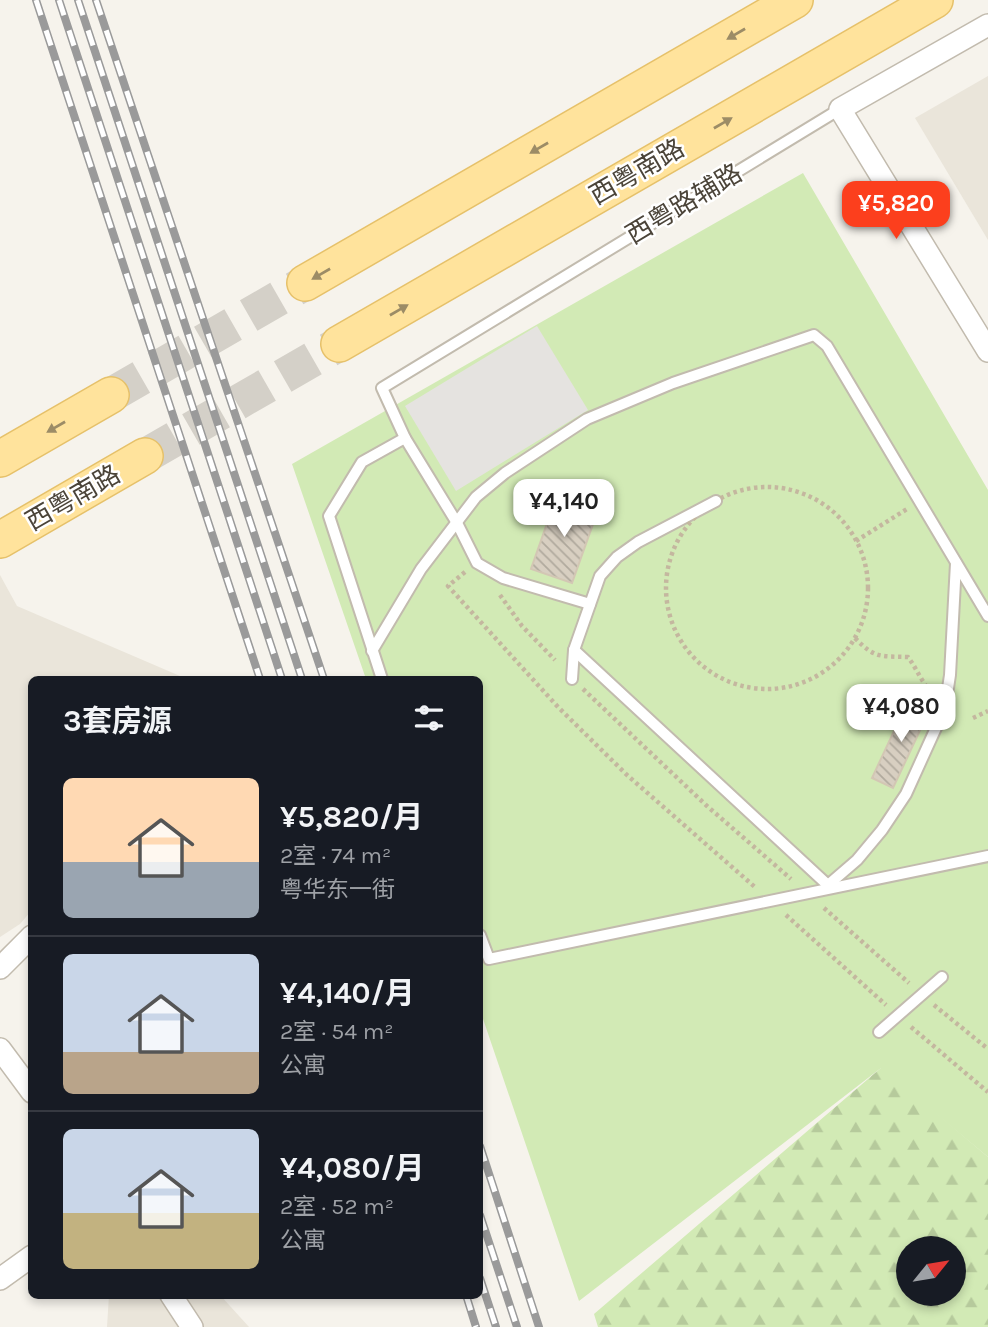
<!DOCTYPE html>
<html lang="zh">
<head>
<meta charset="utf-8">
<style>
  :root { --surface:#171b24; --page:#20242c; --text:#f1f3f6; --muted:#9ea1a6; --line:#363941; --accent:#fc3f1d }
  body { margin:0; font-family:Karla,"Noto Sans SC",sans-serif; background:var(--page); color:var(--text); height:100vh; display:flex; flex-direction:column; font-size:26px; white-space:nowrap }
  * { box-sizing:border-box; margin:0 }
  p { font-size:23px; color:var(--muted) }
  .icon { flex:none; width:38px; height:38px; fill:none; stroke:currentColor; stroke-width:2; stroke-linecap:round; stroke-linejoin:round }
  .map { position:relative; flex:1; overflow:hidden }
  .side { position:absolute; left:28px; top:676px; width:455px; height:623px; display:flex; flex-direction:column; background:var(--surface); border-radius:10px; box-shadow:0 4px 10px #0003 }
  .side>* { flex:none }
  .needle { width:46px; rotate:60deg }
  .controls { position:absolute; left:896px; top:1236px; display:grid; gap:14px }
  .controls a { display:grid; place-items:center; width:70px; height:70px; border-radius:50%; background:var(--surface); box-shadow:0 4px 10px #0003; font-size:35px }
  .price { position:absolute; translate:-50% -60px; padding:0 16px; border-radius:14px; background:#fff; color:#222; font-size:23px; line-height:46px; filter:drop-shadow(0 2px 4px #0008) }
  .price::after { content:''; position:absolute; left:50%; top:42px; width:21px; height:16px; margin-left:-10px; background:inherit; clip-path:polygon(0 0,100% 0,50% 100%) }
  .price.selected { background:var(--accent); color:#fff }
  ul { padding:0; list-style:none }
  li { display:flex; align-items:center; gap:21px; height:175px; padding:0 35px }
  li+li { border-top:2px solid var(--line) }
  li span { display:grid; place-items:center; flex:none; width:196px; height:140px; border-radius:10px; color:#555 }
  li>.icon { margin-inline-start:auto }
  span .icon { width:84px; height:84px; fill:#fffc; stroke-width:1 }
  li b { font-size:30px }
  h2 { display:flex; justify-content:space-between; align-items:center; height:84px; padding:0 35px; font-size:30px }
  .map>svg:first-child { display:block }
  .residential { fill:#eae5da }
  .green { fill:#d2eab5 }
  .forest { fill:url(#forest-firs); fill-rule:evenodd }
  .parking { fill:#e5e3e0 }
  .building { fill:url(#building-back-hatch); stroke:#d3c7b4; stroke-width:2 }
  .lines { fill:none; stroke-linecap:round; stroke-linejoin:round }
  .primary-tunnel { stroke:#d4d0c8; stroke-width:35; stroke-dasharray:35 18; stroke-linecap:butt }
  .service-casing { stroke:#c2bbae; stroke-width:14 }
  .minor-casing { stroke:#c2bbae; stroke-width:24 }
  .primary-casing { stroke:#e6c16a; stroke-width:38 }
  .path { stroke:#c4b79f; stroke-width:4.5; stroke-dasharray:3.5 3.5; stroke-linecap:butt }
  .service { stroke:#fff; stroke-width:10 }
  .minor { stroke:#fff; stroke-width:21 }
  .primary { stroke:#ffe39c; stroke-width:35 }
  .rail-casing { stroke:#9a9a9a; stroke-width:8 }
  .rail { stroke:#fff; stroke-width:5; stroke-dasharray:16; stroke-linecap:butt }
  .oneway { fill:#9c8c66 }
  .labels { text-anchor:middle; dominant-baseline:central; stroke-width:5; stroke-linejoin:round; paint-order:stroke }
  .street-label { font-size:26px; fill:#4b4439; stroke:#fff }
</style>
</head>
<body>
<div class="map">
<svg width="988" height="1327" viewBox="0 0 988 1327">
  <defs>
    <pattern id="forest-firs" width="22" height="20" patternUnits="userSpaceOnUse" patternTransform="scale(1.75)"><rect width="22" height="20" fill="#d2eab5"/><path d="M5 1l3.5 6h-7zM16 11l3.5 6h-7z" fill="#b6ca9c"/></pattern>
    <pattern id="building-back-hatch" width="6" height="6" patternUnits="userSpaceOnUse" patternTransform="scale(1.75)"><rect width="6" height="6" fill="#d8cfc1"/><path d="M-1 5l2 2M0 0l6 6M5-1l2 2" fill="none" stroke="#b1aa9e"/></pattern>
  </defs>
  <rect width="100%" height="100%" fill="#f6f3ec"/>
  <g class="residential">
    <polygon points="988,76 988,240 915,118"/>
    <polygon points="0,575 17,606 187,679 32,679 31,911 20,924 0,937"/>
    <polygon points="109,1295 220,1295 249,1327 107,1327"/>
  </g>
  <polygon class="green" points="803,173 988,490 988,1157 881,1068 579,1301 480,1010 480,679 366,679 292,464"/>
  <path class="forest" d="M882,1067l106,90v170h-390l-4,-13zM908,1248h46v45h-46z"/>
  <polygon class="parking" points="537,326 588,410 456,491 405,406"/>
  <g class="building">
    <polygon points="557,495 598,510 572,583 531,569"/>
    <polygon points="909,699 930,709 893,788 872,778"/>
  </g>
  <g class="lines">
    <g class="primary-tunnel">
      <polyline points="111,395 305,283"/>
      <polyline points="145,456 339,344"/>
    </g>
    <g class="service-casing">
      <g id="service">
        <polyline points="405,438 457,523 477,563 503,578 590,604"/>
        <polyline points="574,650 831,888"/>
        <polyline points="372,651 421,569 476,497 505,473 587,419 673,383 814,335 827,346 988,616"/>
        <polyline points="382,679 329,516 362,462 405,438 382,388 840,109"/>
        <polyline points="572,679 574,650 600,576 617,557 638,542 716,501"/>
        <polyline points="828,885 857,860 882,830 906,794 945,708 950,675 956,563"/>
        <polyline points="480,935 489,959 988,856"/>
        <polyline points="879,1032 942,977"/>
      </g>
    </g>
    <g class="minor-casing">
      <g id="minor">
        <polyline points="988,25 840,109 988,351"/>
        <polyline points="0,968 32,936"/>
        <polyline points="0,1049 32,1092"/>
        <polyline points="0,1279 32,1256"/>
        <polyline points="171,1295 192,1327"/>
      </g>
    </g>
    <g class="primary-casing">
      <g id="primary">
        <polyline points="305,283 795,0"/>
        <polyline points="339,344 935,0"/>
        <polyline points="0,459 111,395"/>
        <polyline points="0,540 145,456"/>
      </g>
    </g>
    <g class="path">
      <circle cx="767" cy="588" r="101"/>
      <polyline points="856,541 907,509"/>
      <polyline points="465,572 448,586 558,707 627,775 756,888"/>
      <polyline points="500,595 522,626 555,660"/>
      <path d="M855,638c20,21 26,18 53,19 9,12 13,24 23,35"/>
      <polyline points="583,689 707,806 791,879"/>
      <polyline points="973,718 988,711"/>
      <polyline points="824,908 909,983"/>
      <polyline points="786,915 886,1005"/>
      <polyline points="934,1005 988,1049"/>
      <polyline points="911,1027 988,1092"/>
    </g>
    <use href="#service" class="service"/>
    <use href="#minor" class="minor"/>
    <use href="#primary" class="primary"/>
    <g class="rail-casing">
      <g id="rail">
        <polyline points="36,0 260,679"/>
        <polyline points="59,0 282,679"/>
        <polyline points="78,0 302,679"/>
        <polyline points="96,0 324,679"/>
        <polyline points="480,1146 539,1327"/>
        <polyline points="480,1215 517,1327"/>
        <polyline points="480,1278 496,1327"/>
        <polyline points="466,1295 476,1327"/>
      </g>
    </g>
    <use href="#rail" class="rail"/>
  </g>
  <defs><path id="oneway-solid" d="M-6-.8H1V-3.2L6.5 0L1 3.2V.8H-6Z" transform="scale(1.75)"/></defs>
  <g class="oneway">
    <use href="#oneway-solid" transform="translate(736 34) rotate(150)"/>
    <use href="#oneway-solid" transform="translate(723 123) rotate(-30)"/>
    <use href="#oneway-solid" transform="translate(539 148) rotate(150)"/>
    <use href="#oneway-solid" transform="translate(321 274) rotate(150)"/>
    <use href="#oneway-solid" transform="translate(399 310) rotate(-30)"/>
    <use href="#oneway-solid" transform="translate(56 427) rotate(150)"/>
  </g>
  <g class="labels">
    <g class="street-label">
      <text transform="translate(637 172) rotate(-30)">西粤南路</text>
      <text transform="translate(684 204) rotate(-31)">西粤路辅路</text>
      <text transform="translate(73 498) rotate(-30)">西粤南路</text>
    </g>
  </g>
</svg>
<div class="controls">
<a><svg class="needle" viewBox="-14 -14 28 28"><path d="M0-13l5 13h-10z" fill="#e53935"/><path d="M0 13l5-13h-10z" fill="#9ea1a6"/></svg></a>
</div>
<b class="price selected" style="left:896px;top:241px">¥5,820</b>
<b class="price" style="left:564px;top:539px">¥4,140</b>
<b class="price" style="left:901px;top:744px">¥4,080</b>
<section class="side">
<h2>3套房源<svg class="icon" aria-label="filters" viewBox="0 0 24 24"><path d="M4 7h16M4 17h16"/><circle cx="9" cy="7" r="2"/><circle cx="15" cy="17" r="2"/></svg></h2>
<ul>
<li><span style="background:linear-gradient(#ffd9b3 60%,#9aa5b1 0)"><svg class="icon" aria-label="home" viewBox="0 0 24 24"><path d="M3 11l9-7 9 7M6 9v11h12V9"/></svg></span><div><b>¥5,820/月</b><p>2室 · 74 m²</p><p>粤华东一街</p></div></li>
<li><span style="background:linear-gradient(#c9d6e8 70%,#b9a48a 0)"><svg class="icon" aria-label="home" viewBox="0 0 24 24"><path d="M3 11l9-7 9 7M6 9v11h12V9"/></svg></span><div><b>¥4,140/月</b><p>2室 · 54 m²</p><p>公寓</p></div></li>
<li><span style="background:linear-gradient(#c9d6e8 60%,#c2b280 0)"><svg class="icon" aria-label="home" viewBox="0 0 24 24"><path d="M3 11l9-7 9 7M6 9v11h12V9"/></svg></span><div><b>¥4,080/月</b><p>2室 · 52 m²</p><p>公寓</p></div></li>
</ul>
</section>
</div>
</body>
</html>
